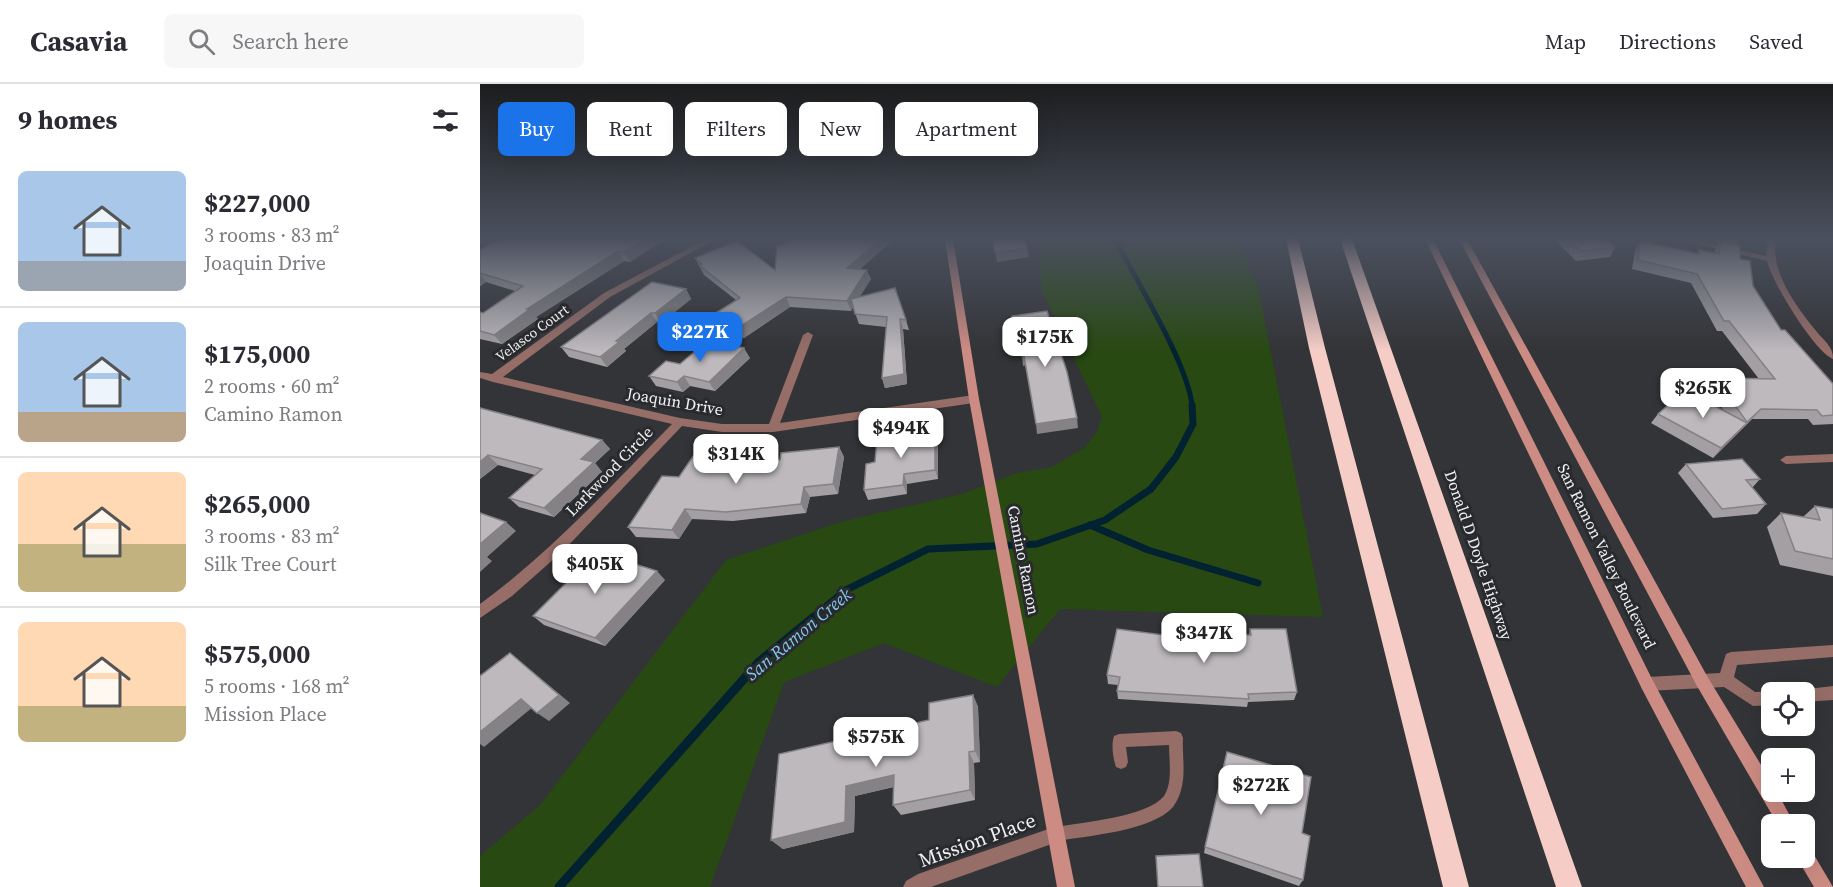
<!DOCTYPE html>
<html lang="en">
<head>
<meta charset="utf-8">
<style>
  :root { --surface:#fff; --page:#f7f7f7; --text:#2b2b33; --muted:#7c7c81; --line:#e1e1e2; --accent:#1a73e8 }
  body { margin:0; font-family:"Source Serif 4",serif; background:var(--page); color:var(--text); height:100vh; display:flex; flex-direction:column; font-size:22px; white-space:nowrap }
  * { box-sizing:border-box; margin:0 }
  p { font-size:20px; color:var(--muted) }
  .icon { flex:none; width:33px; height:33px; fill:none; stroke:currentColor; stroke-width:2; stroke-linecap:round; stroke-linejoin:round }
  .map { position:relative; flex:1; overflow:hidden }
  .panel { display:flex; flex-direction:column; background:var(--surface); width:480px }
  .panel>* { flex:none }
  .hud { position:absolute; left:18px; top:18px; width:570px; height:54px; display:flex; gap:12px }
  .controls { position:absolute; left:1281px; top:598px; display:grid; gap:12px }
  .controls a { display:grid; place-items:center; width:54px; height:54px; border-radius:9px; background:var(--surface); box-shadow:0 6px 24px #0002; font-size:30px }
  .price { position:absolute; translate:-50% -51px; padding:0 14px; border-radius:12px; background:#fff; color:#222; font-size:20px; line-height:39px; filter:drop-shadow(0 2px 3px #0008) }
  .price::after { content:''; position:absolute; left:50%; top:36px; width:18px; height:14px; margin-left:-9px; background:inherit; clip-path:polygon(0 0,100% 0,50% 100%) }
  .price.selected { background:var(--accent); color:#fff }
  ul { padding:0; list-style:none }
  li { display:flex; align-items:center; gap:18px; height:150px; padding:0 18px }
  li+li { border-top:2px solid var(--line) }
  li span { display:grid; place-items:center; flex:none; width:168px; height:120px; border-radius:9px; color:#555 }
  li>.icon { margin-inline-start:auto }
  span .icon { width:72px; height:72px; fill:#fffc; stroke-width:1 }
  li b { font-size:26px }
  h2 { display:flex; justify-content:space-between; align-items:center; height:72px; padding:0 18px; font-size:26px }
  .tag { padding:0 21px; border-radius:9px; background:var(--surface); box-shadow:0 6px 24px #0002; font-size:21px; line-height:54px }
  .tag.selected { background:var(--accent); color:#fff }
  header { display:flex; align-items:center; gap:36px; box-sizing:border-box; height:84px; padding:0 30px; background:var(--surface); border-bottom:2px solid var(--line) }
  header strong { font-size:28px }
  nav { display:flex; gap:33px; margin-inline-start:auto; font-size:21px }
  .search { width:420px; height:54px; background:var(--page); display:flex; align-items:center; gap:15px; box-sizing:border-box; padding:0 21px; border-radius:9px; color:var(--muted); font-size:22px }
  main { display:flex; flex:1; min-height:0 }
  .map>svg:first-child { display:block }
  .green { fill:#284912 }
  .lines { fill:none; stroke-linecap:round; stroke-linejoin:round }
  .stream-far2 { stroke:#022131; stroke-width:5 }
  .stream-far1 { stroke:#022131; stroke-width:7 }
  .stream { stroke:#022131; stroke-width:9 }
  .lane { fill:#966d67; fill-rule:evenodd }
  .street { fill:#966d67; fill-rule:evenodd }
  .secondary { fill:#cd8c83; fill-rule:evenodd }
  .highway { fill:#f6cdc6; fill-rule:evenodd }
  .wall { fill:#a39fa3 }
  .shaded-wall { fill:#848284 }
  .building { fill:#bdb9bd; stroke:#848284; stroke-width:1.5 }
  .labels { text-anchor:middle; dominant-baseline:central; stroke-width:6; stroke-linejoin:round; paint-order:stroke }
  .far-street-label { font-size:14px; fill:#f0f1f3; stroke:#292a2d }
  .street-label { font-size:16px; fill:#f0f1f3; stroke:#292a2d }
  .water-label { font-size:18px; font-style:italic; fill:#85c9f2; stroke:#292a2d }
  .near-street-label { font-size:20px; fill:#f0f1f3; stroke:#292a2d }
</style>
</head>
<body>
<header>
<strong>Casavia</strong>
<div class="search"><svg class="icon" aria-label="search" viewBox="0 0 24 24"><circle cx="10" cy="10" r="6"/><path d="M15 15l6 6"/></svg>Search here</div>
<nav><a>Map</a><a>Directions</a><a>Saved</a></nav>
</header>
<main>
<section class="panel">
<h2>9 homes<svg class="icon" aria-label="filters" viewBox="0 0 24 24"><path d="M4 7h16M4 17h16"/><circle cx="9" cy="7" r="2"/><circle cx="15" cy="17" r="2"/></svg></h2>
<ul>
<li><span style="background:linear-gradient(#a9c7e8 75%,#9aa5b1 0)"><svg class="icon" aria-label="home" viewBox="0 0 24 24"><path d="M3 11l9-7 9 7M6 9v11h12V9"/></svg></span><div><b>$227,000</b><p>3 rooms · 83 m²</p><p>Joaquin Drive</p></div></li>
<li><span style="background:linear-gradient(#a9c7e8 75%,#b9a48a 0)"><svg class="icon" aria-label="home" viewBox="0 0 24 24"><path d="M3 11l9-7 9 7M6 9v11h12V9"/></svg></span><div><b>$175,000</b><p>2 rooms · 60 m²</p><p>Camino Ramon</p></div></li>
<li><span style="background:linear-gradient(#ffd9b3 60%,#c2b280 0)"><svg class="icon" aria-label="home" viewBox="0 0 24 24"><path d="M3 11l9-7 9 7M6 9v11h12V9"/></svg></span><div><b>$265,000</b><p>3 rooms · 83 m²</p><p>Silk Tree Court</p></div></li>
<li><span style="background:linear-gradient(#ffd9b3 70%,#c2b280 0)"><svg class="icon" aria-label="home" viewBox="0 0 24 24"><path d="M3 11l9-7 9 7M6 9v11h12V9"/></svg></span><div><b>$575,000</b><p>5 rooms · 168 m²</p><p>Mission Place</p></div></li>
</ul>
</section>
<div class="map">
<svg width="1353" height="803" viewBox="0 0 1353 803">
  <rect width="100%" height="100%" fill="#333437"/>
  <polygon class="green" points="559,155 757,155 778,203 843,533 580,525 517,603 404,559 304,598 230,803 0,803 0,772 60,721 246,476 360,438 482,410 537,389 572,383 604,364 617,348 622,333 562,207"/>
  <g class="lines">
    <path class="stream-far2" d="M635,155c20,39 74,127 77,167"/>
    <g class="stream-far1">
      <polyline points="610,441 668,466 778,499"/>
      <polyline points="332,534 366,506 448,465 557,460 625,436 671,405 696,373 713,340 712,321"/>
    </g>
    <polyline class="stream" points="79,803 279,578 334,533"/>
    <path class="lane" d="M696,647l5,2 2,5c-1,17 3,36 -2,52 -1,5 -5,13 -8,17 -21,24 -86,29 -116,34l-5,-2 -2,-5 2,-5 5,-2c27,-5 90,-10 107,-31 9,-13 5,-36 5,-51l-43,2 2,15 -2,5 -5,2 -5,-2c-3,-9 -5,-22 -2,-31l5,-2z"/>
    <g class="street">
      <path d="M226,155h10l-106,58 -107,80 177,41 42,6h47l34,-89 5,-3 5,3 -33,88 194,-28 5,4 -5,4 -201,29h-51l-40,-6 -118,124 -52,46 -32,22v-14c71,-52 130,-117 192,-180l-179,-42 -13,-4v-6l12,2 112,-81z"/>
      <path d="M1197,155h15l74,17 2,-17h8c-6,34 21,68 41,93 8,10 16,14 16,27 -19,-8 -61,-77 -66,-98z"/>
      <polygon points="1353,370 1353,378 1306,380 1300,376 1306,372"/>
      <polygon points="1353,561 1353,573 1257,581 1254,593 1275,608 1292,607 1297,609 1292,609 1292,621 1273,622 1244,603 1167,607 1162,605 1160,600 1162,595 1167,593 1240,589 1246,570 1251,568"/>
      <polygon points="1353,602 1353,616 1324,618 1324,609 1317,609 1319,606"/>
      <polygon points="577,742 583,744 585,750 583,756 577,758 451,803 423,803 426,797 438,790"/>
    </g>
    <g class="secondary">
      <polygon points="465,155 473,155 499,315 595,803 577,803 489,315"/>
      <polygon points="945,155 953,155 1172,595 1284,803 1266,803 1162,605"/>
      <polygon points="979,155 987,155 1227,592 1292,699 1292,708 1297,708 1315,741 1298,741 1217,602"/>
      <polygon points="1324,762 1330,764 1353,803 1334,803 1317,774 1324,774"/>
    </g>
    <g class="highway">
      <polygon points="806,155 818,155 845,264 989,803 963,803 829,264"/>
      <polygon points="860,155 872,155 1102,803 1076,803"/>
    </g>
  </g>
  <g class="wall">
    <polygon points="19,155 185,155 150,178 144,177 56,233 58,235 22,260 0,255 0,228 3,229 35,207 6,198 0,202 0,166"/>
    <polygon points="305,155 414,155 380,185 391,195 380,212 426,236 429,246 423,245 427,300 405,304 402,294 406,243 379,240 373,223 371,227 310,223 264,254 236,242 231,232 256,216 224,191 215,174 295,186 304,161"/>
    <polygon points="1074,155 1126,155 1135,163 1130,173 1096,177"/>
    <polygon points="1236,155 1259,155 1256,161 1260,175 1273,202 1301,246 1353,300 1353,340 1333,341 1328,335 1272,335 1233,374 1171,339 1178,330 1244,327 1228,304 1235,294 1279,295 1242,247 1237,247 1211,199 1152,185 1155,167 1160,157 1216,170 1219,166 1234,169 1235,166 1239,159 1236,158"/>
    <polygon points="206,205 211,215 181,239 177,238 144,265 146,267 127,283 89,273 81,263"/>
    <polygon points="270,274 235,307 210,302 203,308 176,302 169,292 200,280"/>
    <polygon points="0,324 122,356 130,365 115,379 122,388 74,433 39,423 29,414 55,391 18,381 0,395"/>
    <polygon points="458,356 458,395 427,400 427,410 388,416 384,406 395,378"/>
    <polygon points="359,363 364,373 358,410 330,413 326,429 253,437 212,435 199,455 156,453 148,443 199,393 300,376"/>
    <polygon points="1206,380 1280,395 1272,404 1286,420 1277,430 1233,434 1198,389"/>
    <polygon points="1335,422 1353,425 1353,492 1300,481 1287,443 1301,429 1323,433"/>
    <polygon points="185,496 125,562 64,541 53,532"/>
    <polygon points="770,545 817,608 814,616 768,618 767,623 638,615 637,607 638,601 628,600 627,591 683,551 728,552 769,551"/>
    <polygon points="493,611 498,623 500,678 494,679 495,716 421,731 413,721 414,703 375,712 374,748 303,765 291,756 449,636"/>
    <polygon points="725,763 823,796 819,802 724,769"/>
  </g>
  <g class="shaded-wall">
    <polygon points="165,155 185,155 150,178 144,168"/>
    <polygon points="401,155 414,155 370,194 367,184"/>
    <polygon points="547,164 549,173 517,178 515,168"/>
    <polygon points="138,167 144,177 56,233 58,235 22,260 14,251 47,225"/>
    <polygon points="387,186 391,195 371,227 367,217"/>
    <polygon points="0,190 6,198 0,202"/>
    <polygon points="206,205 211,215 181,239 175,229"/>
    <polygon points="306,213 310,223 264,254 258,244"/>
    <polygon points="171,229 177,238 144,265 146,267 127,283 120,273 136,257"/>
    <polygon points="420,235 423,245 427,300 405,304 402,294"/>
    <polygon points="264,264 270,274 235,307 229,298"/>
    <polygon points="542,272 544,272 546,281 543,282"/>
    <polygon points="204,292 210,302 203,308 197,298"/>
    <polygon points="1281,325 1272,335 1259,348 1267,338"/>
    <polygon points="597,334 598,344 557,350 556,340"/>
    <polygon points="1267,339 1259,348 1233,374 1241,364"/>
    <polygon points="455,346 458,356 458,395 455,386"/>
    <polygon points="122,356 130,365 115,379 122,388 74,433 64,424 101,375"/>
    <polygon points="359,363 364,373 358,410 353,400"/>
    <polygon points="8,371 18,381 0,395 0,378"/>
    <polygon points="424,390 427,400 427,410 423,401"/>
    <polygon points="324,403 330,413 326,429 321,420"/>
    <polygon points="205,425 212,435 199,455 192,446"/>
    <polygon points="26,438 36,447 7,473 12,477 0,488 0,460"/>
    <polygon points="177,487 185,496 125,562 115,554"/>
    <polygon points="30,569 41,578 90,619 69,637 57,629"/>
    <polygon points="493,611 498,623 500,678 495,667"/>
    <polygon points="41,615 53,623 4,663 0,660 0,648"/>
    <polygon points="489,668 494,679 495,716 490,706"/>
    <polygon points="414,691 421,701 375,712 374,748 303,765 291,756 366,702"/>
  </g>
  <g class="building">
    <polygon points="19,155 165,155 144,168 138,167 47,225 50,225 14,251 0,247 0,228 3,229 43,202 0,189 0,166"/>
    <polygon points="305,155 401,155 367,184 387,186 367,217 306,213 258,244 231,232 260,214 219,181 222,180 215,174 257,157 295,186 297,162 304,161"/>
    <polygon points="512,155 545,155 547,164 515,168"/>
    <polygon points="1088,155 1126,155 1135,163 1101,167"/>
    <polygon points="1160,157 1219,170 1219,166 1239,170 1241,157 1260,162 1260,175 1270,177 1273,202 1301,246 1305,246 1353,300 1353,331 1342,332 1337,326 1281,325 1267,338 1235,294 1295,295 1249,237 1244,237 1217,190 1158,176"/>
    <polygon points="172,198 206,205 175,229 171,229 136,257 139,258 120,273 81,263"/>
    <polygon points="415,204 426,236 420,235 424,290 402,294 407,233 375,230 371,215"/>
    <polygon points="567,227 587,288 597,334 556,340 544,272 542,272 532,232"/>
    <polygon points="228,256 264,264 229,298 204,292 197,298 169,292 186,277 200,280"/>
    <polygon points="1205,306 1267,339 1241,364 1178,330"/>
    <polygon points="0,324 122,356 101,375 114,378 64,424 29,414 62,385 8,371 0,378"/>
    <polygon points="455,346 455,386 424,390 423,401 384,406 386,380 395,378 397,354"/>
    <polygon points="359,363 353,400 324,403 321,420 246,428 205,425 192,446 148,443 182,392 199,393 214,371 300,376 301,369"/>
    <polygon points="1262,375 1280,395 1266,396 1286,420 1242,425 1206,380"/>
    <polygon points="1335,422 1353,425 1353,475 1315,467 1301,429 1340,436"/>
    <polygon points="0,429 26,438 0,460"/>
    <polygon points="117,468 177,487 115,554 53,532"/>
    <polygon points="637,545 683,551 683,549 728,552 728,550 771,551 770,545 806,545 817,608 768,610 769,615 637,607 640,593 627,591"/>
    <polygon points="30,569 79,611 57,629 41,615 0,648 0,592"/>
    <polygon points="493,611 495,667 489,668 490,706 413,721 414,691 366,702 365,738 291,756 299,670 449,636 449,619"/>
    <polygon points="747,668 831,693 822,749 830,752 823,796 725,763"/>
    <polygon points="719,770 723,803 678,803 676,772"/>
  </g>
  <linearGradient id="sky" x2="0" y2="1"><stop stop-color="#1c1d1e"/><stop offset="0.58" stop-color="#4a505e"/><stop offset="1" stop-color="#4a505e" stop-opacity="0"/></linearGradient>
  <rect width="1353" height="267" fill="url(#sky)"/>
  <g class="labels">
    <g class="far-street-label">
      <text transform="translate(52 249) rotate(-36)">Velasco Court</text>
    </g>
    <g class="street-label">
      <text transform="translate(195 317) rotate(10)">Joaquin Drive</text>
      <text transform="translate(129 387) rotate(-46)">Larkwood Circle</text>
      <text transform="translate(999 471) rotate(71)">Donald D Doyle Highway</text>
      <text transform="translate(1127 472) rotate(64)">San Ramon Valley Boulevard</text>
      <text transform="translate(544 476) rotate(79)">Camino Ramon</text>
    </g>
    <g class="water-label">
      <text transform="translate(318 550) rotate(-40)">San Ramon Creek</text>
    </g>
    <g class="near-street-label">
      <text transform="translate(497 756) rotate(-20)">Mission Place</text>
    </g>
  </g>
</svg>
<div class="controls">
<a><svg class="icon" aria-label="locate" viewBox="0 0 24 24"><circle cx="12" cy="12" r="6"/><path d="M12 2v4M12 18v4M2 12h4M18 12h4"/></svg></a>
<a>+</a>
<a>−</a>
</div>
<b class="price selected" style="left:220px;top:279px">$227K</b>
<b class="price" style="left:565px;top:284px">$175K</b>
<b class="price" style="left:1223px;top:335px">$265K</b>
<b class="price" style="left:421px;top:375px">$494K</b>
<b class="price" style="left:256px;top:401px">$314K</b>
<b class="price" style="left:115px;top:511px">$405K</b>
<b class="price" style="left:724px;top:580px">$347K</b>
<b class="price" style="left:396px;top:684px">$575K</b>
<b class="price" style="left:781px;top:732px">$272K</b>
<div class="hud">
<a class="tag selected">Buy</a>
<a class="tag">Rent</a>
<a class="tag">Filters</a>
<a class="tag">New</a>
<a class="tag">Apartment</a>
</div>
</div>
</main>
</body>
</html>
